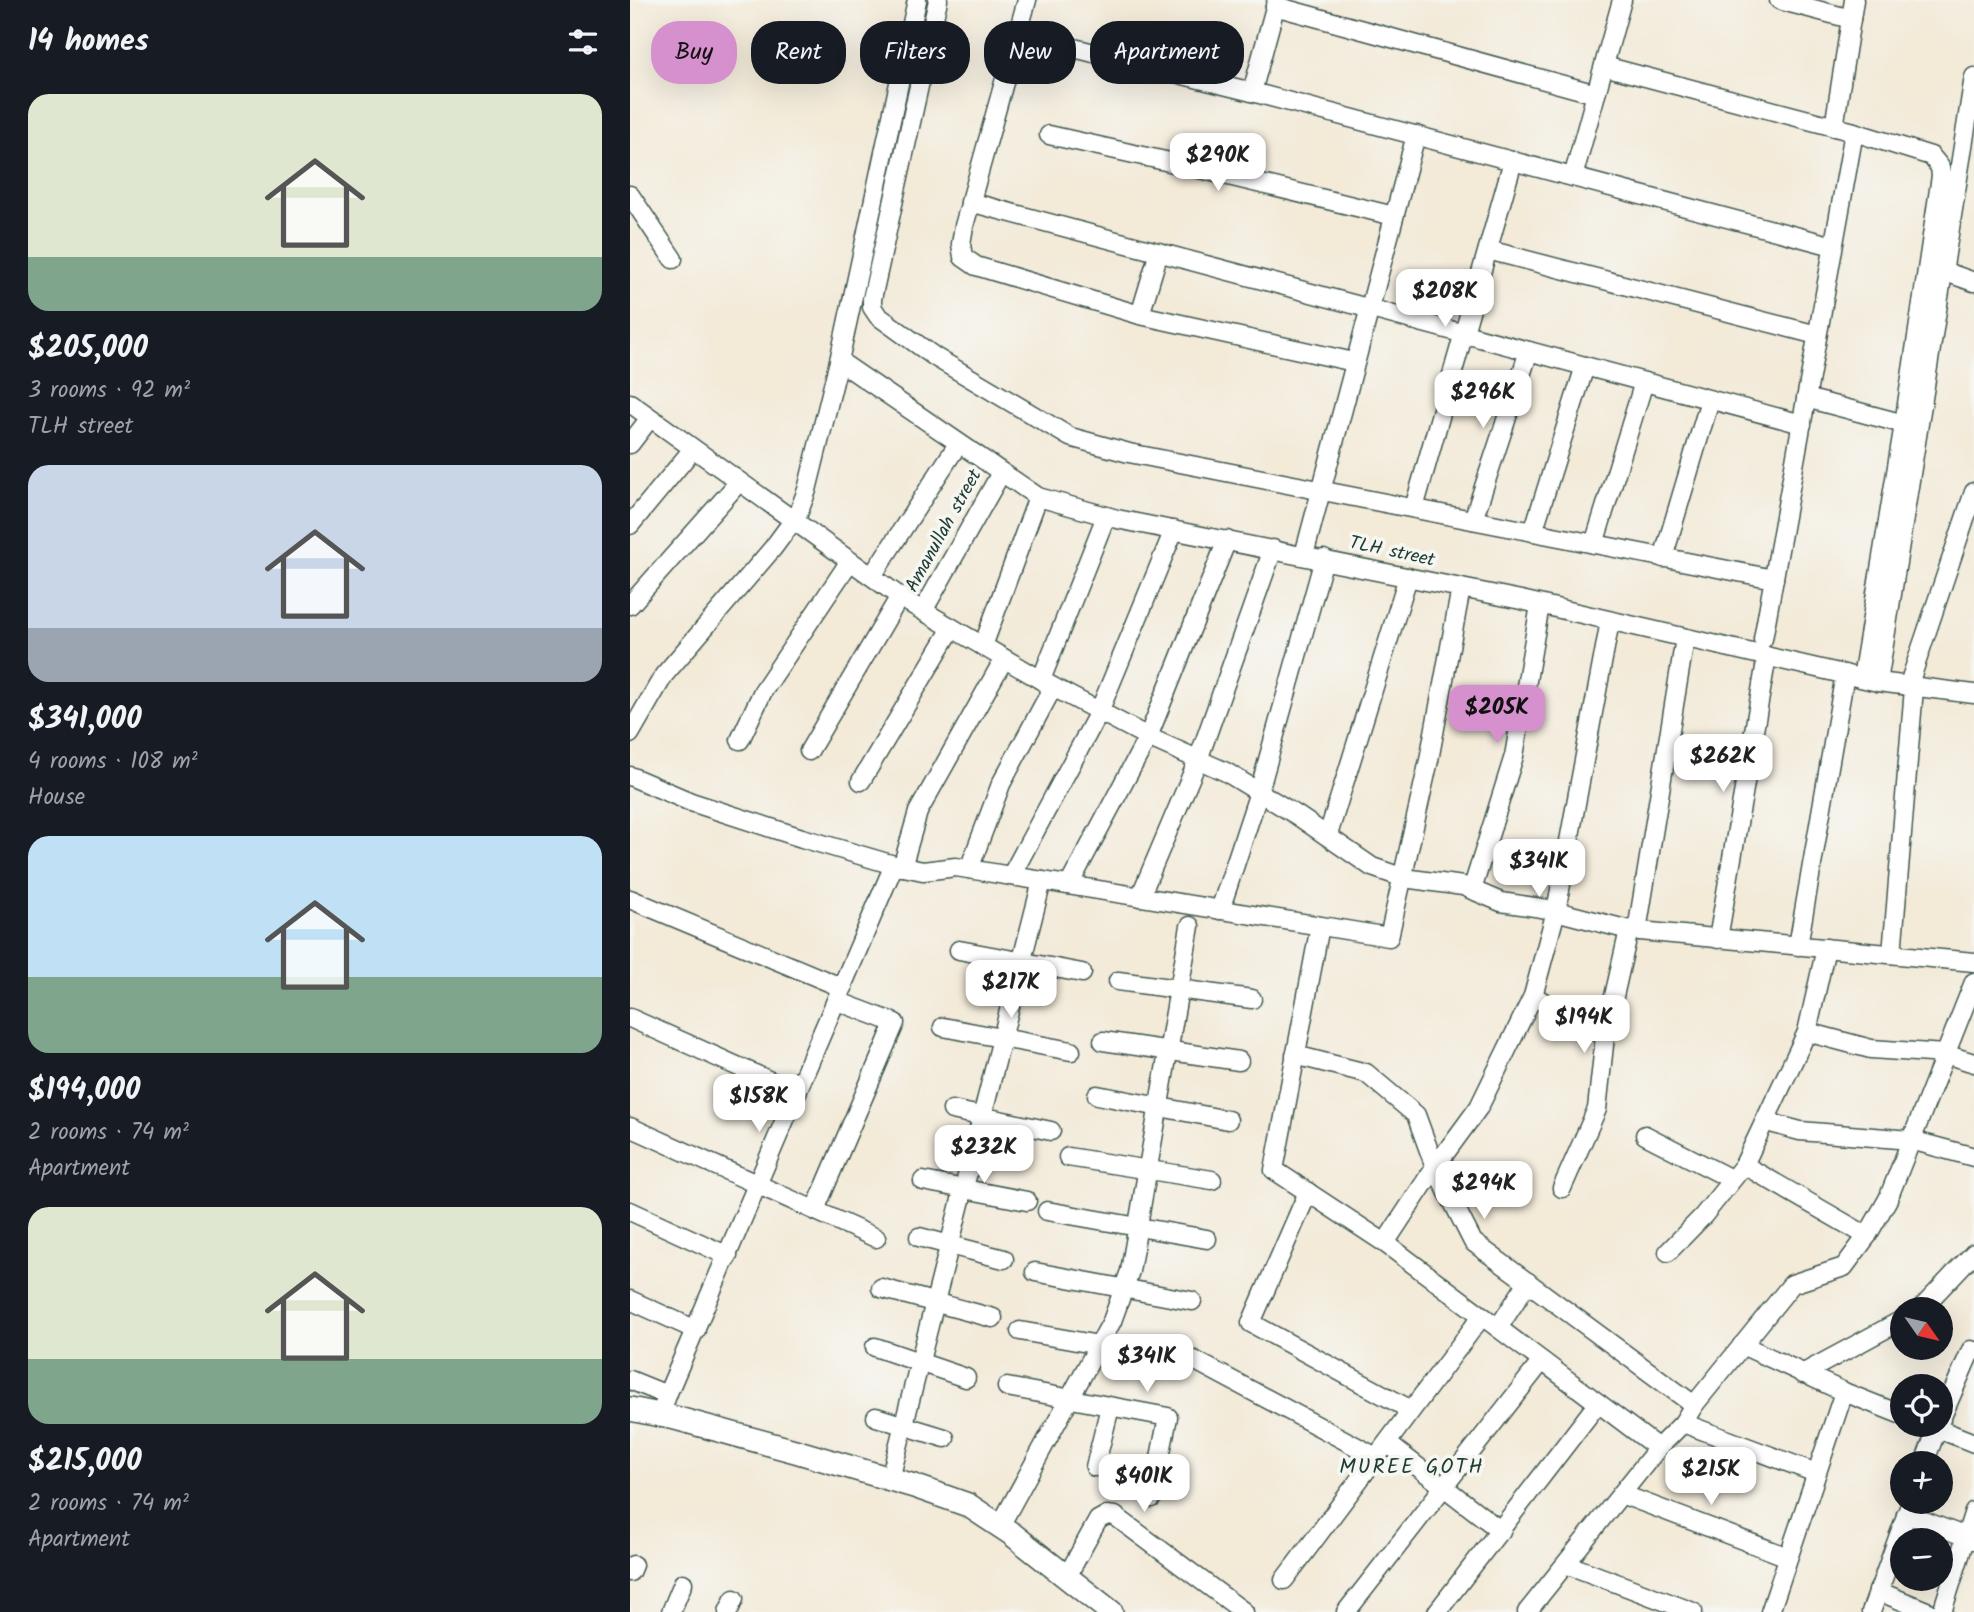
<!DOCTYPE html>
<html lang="en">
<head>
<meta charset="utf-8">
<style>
  :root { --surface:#171b24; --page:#242831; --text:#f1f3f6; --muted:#9ea1a6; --accent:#d690ce }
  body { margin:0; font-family:Kalam,sans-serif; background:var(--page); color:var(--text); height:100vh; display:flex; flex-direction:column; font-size:26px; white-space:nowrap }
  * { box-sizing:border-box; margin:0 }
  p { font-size:23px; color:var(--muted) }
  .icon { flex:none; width:38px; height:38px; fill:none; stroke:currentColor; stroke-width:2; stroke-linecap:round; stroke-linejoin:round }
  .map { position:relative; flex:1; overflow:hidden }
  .drawer { display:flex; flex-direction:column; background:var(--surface); width:630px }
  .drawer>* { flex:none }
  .banner { position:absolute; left:21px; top:21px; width:665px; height:63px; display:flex; gap:14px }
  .needle { width:46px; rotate:124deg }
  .tools { position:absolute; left:1260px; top:1297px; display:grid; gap:14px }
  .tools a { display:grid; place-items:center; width:63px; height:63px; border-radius:50%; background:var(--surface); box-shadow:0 7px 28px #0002; font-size:35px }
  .price { position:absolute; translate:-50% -60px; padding:0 16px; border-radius:14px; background:#fff; color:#222; font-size:23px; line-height:46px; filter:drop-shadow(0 2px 4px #0008) }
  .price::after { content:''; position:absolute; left:50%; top:42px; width:21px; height:16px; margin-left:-10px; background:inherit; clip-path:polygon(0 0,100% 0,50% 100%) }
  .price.current { background:var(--accent); color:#111 }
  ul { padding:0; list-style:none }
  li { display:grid; align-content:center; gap:14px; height:371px; padding:0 28px }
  li span { display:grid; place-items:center; height:217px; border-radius:21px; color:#555 }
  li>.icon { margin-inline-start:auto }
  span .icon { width:126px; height:126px; fill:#fffc; stroke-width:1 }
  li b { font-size:30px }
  h2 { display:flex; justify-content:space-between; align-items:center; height:84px; padding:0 28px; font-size:30px }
  .chip { padding:0 24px; border-radius:28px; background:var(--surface); box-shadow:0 7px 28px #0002; font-size:24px; line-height:63px }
  .chip.current { background:var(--accent); color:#111 }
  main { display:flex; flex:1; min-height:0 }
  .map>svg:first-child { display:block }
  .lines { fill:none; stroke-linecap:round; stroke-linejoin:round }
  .minor-casing { stroke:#3f574d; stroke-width:21 }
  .tertiary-casing { stroke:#3f574d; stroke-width:26 }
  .minor { stroke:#fff; stroke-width:18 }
  .tertiary { stroke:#fff; stroke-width:23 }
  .labels { text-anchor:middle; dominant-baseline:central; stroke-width:7; stroke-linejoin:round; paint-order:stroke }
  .street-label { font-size:19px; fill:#1f3d34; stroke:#f6f6f2 }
  .neighbourhood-label { font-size:21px; letter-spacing:2px; fill:#1f3d34; stroke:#f6f6f2 }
</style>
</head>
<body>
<main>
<section class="drawer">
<h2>14 homes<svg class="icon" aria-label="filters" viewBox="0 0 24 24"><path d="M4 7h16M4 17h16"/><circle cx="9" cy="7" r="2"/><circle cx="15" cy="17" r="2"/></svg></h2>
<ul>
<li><span style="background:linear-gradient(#dfe7d0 75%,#7fa58c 0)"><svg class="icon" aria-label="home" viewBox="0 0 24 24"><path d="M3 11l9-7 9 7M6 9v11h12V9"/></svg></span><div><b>$205,000</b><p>3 rooms · 92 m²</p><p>TLH street</p></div></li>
<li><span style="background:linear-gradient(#c9d6e8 75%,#9aa5b1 0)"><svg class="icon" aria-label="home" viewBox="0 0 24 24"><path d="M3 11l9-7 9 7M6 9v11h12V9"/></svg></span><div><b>$341,000</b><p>4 rooms · 108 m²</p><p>House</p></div></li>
<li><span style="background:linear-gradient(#bfe0f5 65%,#7fa58c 0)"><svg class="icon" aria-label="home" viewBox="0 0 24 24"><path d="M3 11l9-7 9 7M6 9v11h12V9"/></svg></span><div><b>$194,000</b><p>2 rooms · 74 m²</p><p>Apartment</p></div></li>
<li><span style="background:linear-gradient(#dfe7d0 70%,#7fa58c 0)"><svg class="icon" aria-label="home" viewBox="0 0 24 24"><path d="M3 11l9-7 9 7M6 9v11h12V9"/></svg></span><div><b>$215,000</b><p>2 rooms · 74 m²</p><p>Apartment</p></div></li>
</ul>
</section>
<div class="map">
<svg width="1344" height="1612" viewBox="0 0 1344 1612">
  <rect width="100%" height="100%" fill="#f6f6f2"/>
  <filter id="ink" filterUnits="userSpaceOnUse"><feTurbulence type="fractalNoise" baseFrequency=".0143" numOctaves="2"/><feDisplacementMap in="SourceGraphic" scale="14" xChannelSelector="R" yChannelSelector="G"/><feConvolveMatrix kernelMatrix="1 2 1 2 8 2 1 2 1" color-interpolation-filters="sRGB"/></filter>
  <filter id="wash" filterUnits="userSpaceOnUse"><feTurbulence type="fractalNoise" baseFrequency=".00686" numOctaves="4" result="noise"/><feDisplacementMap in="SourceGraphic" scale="28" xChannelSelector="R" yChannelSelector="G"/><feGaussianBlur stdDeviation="1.57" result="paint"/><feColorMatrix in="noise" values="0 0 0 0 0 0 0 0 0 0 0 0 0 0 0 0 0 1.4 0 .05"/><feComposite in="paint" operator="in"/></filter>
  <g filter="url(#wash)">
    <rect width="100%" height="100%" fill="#f3ead8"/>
  </g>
  <g filter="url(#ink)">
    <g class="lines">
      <g class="minor-casing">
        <g id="minor">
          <polyline points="308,0 242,299 242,307 248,316 305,357 440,437 499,453 1144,579"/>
          <polyline points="397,0 334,226 331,244 333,257 346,266 510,315 724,362"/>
          <polyline points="1149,0 1221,19"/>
          <polyline points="645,6 966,94"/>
          <polyline points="387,34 622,92 1203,246"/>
          <polyline points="974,66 1224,132 1301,156 1310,167 1311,176 1274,424 1232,678"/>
          <polyline points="622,92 647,0"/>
          <polyline points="1204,127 1224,0"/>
          <polyline points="419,135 553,165 764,216"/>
          <polyline points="943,177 992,0"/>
          <polyline points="0,195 43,259"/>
          <polyline points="340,202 1172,424"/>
          <polyline points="858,250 1187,335"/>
          <polyline points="1313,271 1344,282"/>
          <polyline points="510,315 529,252"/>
          <polyline points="209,361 408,497 487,519 891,600 1248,682 1344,694"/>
          <polyline points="1176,398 1274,424"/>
          <polyline points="0,403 276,601 423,687 518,737 596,772 668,816 742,867 774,878 833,886 871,902 918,909 999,930 1344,962"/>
          <polyline points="0,444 20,418"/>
          <polyline points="784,508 883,161"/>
          <polyline points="843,520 899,351"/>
          <polyline points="0,525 63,449"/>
          <polyline points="903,532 955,366"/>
          <polyline points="964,544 1014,382"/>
          <polyline points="674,555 786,135"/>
          <polyline points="1033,558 1080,400"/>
          <polyline points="242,576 328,444"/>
          <polyline points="0,605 109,482"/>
          <polyline points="293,611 371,473"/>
          <polyline points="1133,639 1224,132"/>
          <polyline points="353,646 408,497"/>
          <polyline points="411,680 476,516"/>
          <polyline points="1248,682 1344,77"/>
          <polyline points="1278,687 1344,492"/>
          <polyline points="0,734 34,675 143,548 168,514 177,490 209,361 287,0"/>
          <polyline points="110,740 133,691 220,561"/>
          <polyline points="179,751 270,596"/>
          <polyline points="0,776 61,802 172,838 264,865 293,871 326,867 759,937 799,760 831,588"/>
          <polyline points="231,781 322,628"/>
          <polyline points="698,835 778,577"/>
          <polyline points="272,867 288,812 374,659"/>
          <polyline points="339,869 371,784 423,687"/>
          <polyline points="381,876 469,712 544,530"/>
          <polyline points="439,885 518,737 597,540"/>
          <polyline points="842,890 884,756 910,605"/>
          <polyline points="510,897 568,760 643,549"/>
          <polyline points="0,899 213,988"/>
          <polyline points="590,910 629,792 694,559"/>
          <polyline points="690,926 644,1170 755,1243 1028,1448"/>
          <polyline points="1007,931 1055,638"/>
          <polyline points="1088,939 1137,656"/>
          <polyline points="1168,946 1215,674"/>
          <polyline points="329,950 452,973"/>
          <polyline points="1262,954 1284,688"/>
          <polyline points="488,981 622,999"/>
          <polyline points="903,996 975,1036"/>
          <polyline points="0,1018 167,1093"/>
          <polyline points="313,1027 441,1051"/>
          <polyline points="1177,1032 1241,1049 1315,1054 1344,1063"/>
          <polyline points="473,1041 609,1061"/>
          <polyline points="665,1055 736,1073 786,1115 805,1167 843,1242 1064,1405"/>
          <polyline points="467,1095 598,1120"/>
          <polyline points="322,1110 421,1131"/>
          <polyline points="1137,1122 1170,1131 1281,1140 1344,1157"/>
          <polyline points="0,1127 246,1238"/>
          <polyline points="1015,1135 1101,1179"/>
          <polyline points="438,1157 582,1180"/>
          <polyline points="1114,1165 1237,1236"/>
          <polyline points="293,1181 397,1201"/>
          <polyline points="932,1188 967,1109 975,1036 999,930"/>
          <polyline points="678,1192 621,1323 781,1410"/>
          <polyline points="185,1210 265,1023 207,1001"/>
          <polyline points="0,1211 98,1256"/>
          <polyline points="417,1211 577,1239"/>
          <polyline points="289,1237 374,1259"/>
          <polyline points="755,1243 805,1167 849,1107 903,996 926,911 980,621"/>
          <polyline points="1038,1252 1073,1216 1114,1165 1177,1032 1196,948"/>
          <polyline points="405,1272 562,1301"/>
          <polyline points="251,1288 363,1318"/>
          <polyline points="0,1300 66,1330"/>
          <polyline points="1291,1309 1344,1253"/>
          <polyline points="868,1328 898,1282"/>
          <polyline points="390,1331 548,1359"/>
          <polyline points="1112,1345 1214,1392 1272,1415"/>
          <polyline points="245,1347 336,1378"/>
          <polyline points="564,1360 746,1457"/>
          <polyline points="1172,1374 1272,1320"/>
          <polyline points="0,1380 37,1395"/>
          <polyline points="377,1387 538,1417 522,1498"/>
          <polyline points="31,1415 37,1395 264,865"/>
          <polyline points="246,1417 315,1438"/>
          <polyline points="1311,1419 1341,1350 1344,1351"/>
          <polyline points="1053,1423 1186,1473"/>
          <polyline points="1296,1424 1344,1443"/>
          <polyline points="757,1443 871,1531"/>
          <polyline points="1294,1463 1309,1424"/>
          <polyline points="465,1467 480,1407"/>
          <polyline points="260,1479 412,881"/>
          <polyline points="991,1494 1158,1557"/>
          <polyline points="1276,1514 1344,1540"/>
          <polyline points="370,1526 482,1321 500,1271 560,926"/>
          <polyline points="936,1564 1063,1612"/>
          <polyline points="0,1572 3,1565"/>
          <polyline points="436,1578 468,1520 477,1515 485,1516 614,1612"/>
          <polyline points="654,1580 852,1316"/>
          <polyline points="1248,1591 1299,1612"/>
          <polyline points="41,1612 53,1583"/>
          <polyline points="98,1612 104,1599"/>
          <polyline points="716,1612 912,1361"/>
          <polyline points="807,1612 968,1403"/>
          <polyline points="897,1612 1028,1448 1053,1423 1064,1405 1162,1284 1214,1267 1237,1236 1258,1199 1344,982"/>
          <polyline points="1140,1612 1214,1392"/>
          <polyline points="1241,1612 1281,1502"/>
          <polyline points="1312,1612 1344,1511"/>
        </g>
      </g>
      <g class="tertiary-casing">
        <polyline id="tertiary" points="0,1409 45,1418 165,1451 284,1486 338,1505 382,1534 481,1612"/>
      </g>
      <use href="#minor" class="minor"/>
      <use href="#tertiary" class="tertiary"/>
    </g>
  </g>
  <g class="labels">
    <g class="street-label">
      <text transform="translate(314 531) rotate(-61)">Amanullah street</text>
      <text transform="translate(762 552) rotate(12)">TLH street</text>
    </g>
    <g class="neighbourhood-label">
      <text x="782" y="1467">MUREE GOTH</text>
    </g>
  </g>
</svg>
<div class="tools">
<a><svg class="needle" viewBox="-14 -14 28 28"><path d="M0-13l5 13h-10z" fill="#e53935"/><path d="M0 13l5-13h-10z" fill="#9ea1a6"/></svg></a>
<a><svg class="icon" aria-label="locate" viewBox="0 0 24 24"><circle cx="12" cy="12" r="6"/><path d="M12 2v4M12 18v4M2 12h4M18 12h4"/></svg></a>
<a>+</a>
<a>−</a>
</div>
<b class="price" style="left:588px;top:193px">$290K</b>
<b class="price" style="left:815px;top:329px">$208K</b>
<b class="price" style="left:853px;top:430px">$296K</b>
<b class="price current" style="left:867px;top:745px">$205K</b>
<b class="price" style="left:1093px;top:794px">$262K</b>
<b class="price" style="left:909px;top:899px">$341K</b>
<b class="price" style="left:381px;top:1020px">$217K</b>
<b class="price" style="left:954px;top:1055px">$194K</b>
<b class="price" style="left:129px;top:1134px">$158K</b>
<b class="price" style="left:354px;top:1185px">$232K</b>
<b class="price" style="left:854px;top:1221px">$294K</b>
<b class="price" style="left:517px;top:1394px">$341K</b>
<b class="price" style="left:1081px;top:1507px">$215K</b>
<b class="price" style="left:514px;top:1514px">$401K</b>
<div class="banner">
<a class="chip current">Buy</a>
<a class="chip">Rent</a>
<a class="chip">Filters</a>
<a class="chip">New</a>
<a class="chip">Apartment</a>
</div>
</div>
</main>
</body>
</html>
